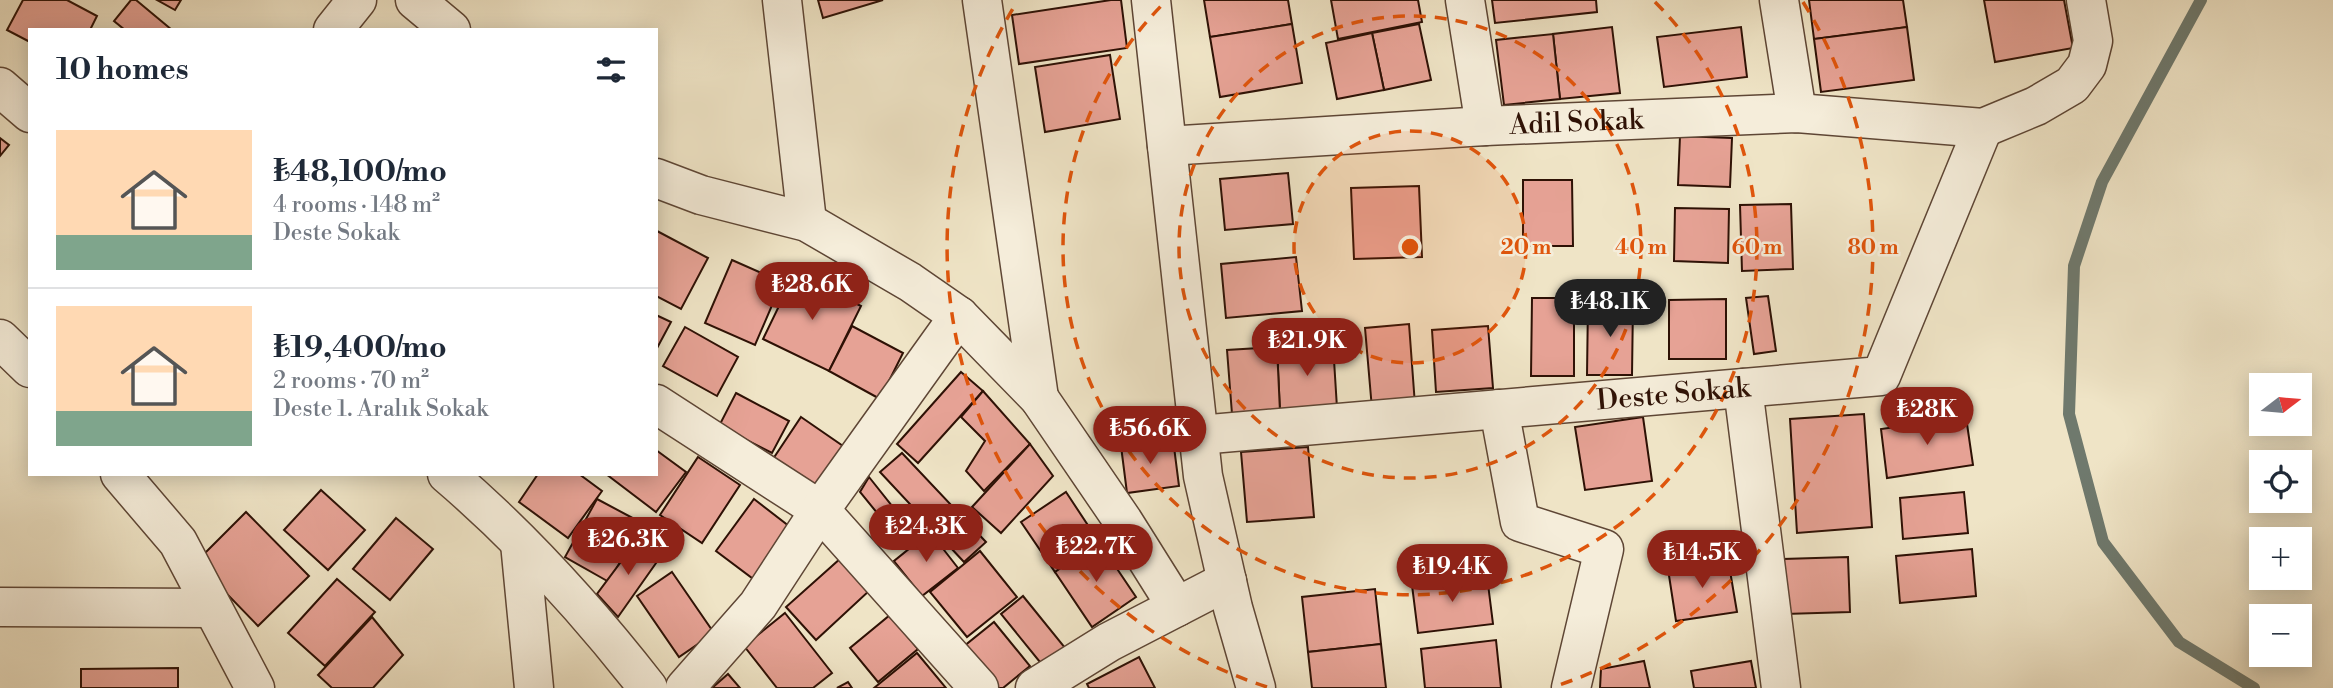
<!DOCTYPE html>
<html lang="en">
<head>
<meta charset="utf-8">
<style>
  :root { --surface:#fff; --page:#f2f2f3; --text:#1f2937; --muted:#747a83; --line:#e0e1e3; --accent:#8f2418 }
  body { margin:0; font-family:"Libre Bodoni",serif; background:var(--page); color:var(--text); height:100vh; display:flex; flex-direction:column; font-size:26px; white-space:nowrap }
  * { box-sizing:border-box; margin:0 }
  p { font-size:23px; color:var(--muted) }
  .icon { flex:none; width:38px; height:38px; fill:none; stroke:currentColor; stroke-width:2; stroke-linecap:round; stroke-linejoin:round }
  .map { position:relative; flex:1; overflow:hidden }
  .sheet { position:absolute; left:28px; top:28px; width:630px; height:448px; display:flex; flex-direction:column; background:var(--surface); border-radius:0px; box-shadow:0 4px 18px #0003 }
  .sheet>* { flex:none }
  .needle { width:46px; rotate:74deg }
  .tools { position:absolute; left:2249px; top:373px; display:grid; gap:14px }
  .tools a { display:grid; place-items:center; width:63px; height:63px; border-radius:0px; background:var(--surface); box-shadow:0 4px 18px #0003; font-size:35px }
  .price { position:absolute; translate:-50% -60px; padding:0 16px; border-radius:24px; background:var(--accent); color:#fff; font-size:23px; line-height:46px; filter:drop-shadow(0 2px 4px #0008) }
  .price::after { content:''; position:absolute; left:50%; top:42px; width:21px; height:16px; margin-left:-10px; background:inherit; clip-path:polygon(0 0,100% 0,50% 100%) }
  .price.current { background:#222; color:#fff }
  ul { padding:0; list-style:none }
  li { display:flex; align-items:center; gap:21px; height:175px; padding:0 28px }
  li+li { border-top:2px solid var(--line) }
  li span { display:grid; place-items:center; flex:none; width:196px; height:140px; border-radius:0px; color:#555 }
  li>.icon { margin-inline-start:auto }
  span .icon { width:84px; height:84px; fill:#fffc; stroke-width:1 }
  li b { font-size:30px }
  h2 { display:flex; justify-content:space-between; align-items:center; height:84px; padding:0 28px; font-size:30px }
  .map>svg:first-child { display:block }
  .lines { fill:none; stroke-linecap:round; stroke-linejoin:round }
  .stream { stroke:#6f796d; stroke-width:12 }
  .building { fill:#e6a295; stroke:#2e1105; stroke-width:2 }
  .minor-casing { stroke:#5e4635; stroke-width:41 }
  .minor { stroke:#f5edda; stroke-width:38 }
  .ring { fill:none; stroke:#df550c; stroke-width:3.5; stroke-dasharray:12 9 }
  .labels { text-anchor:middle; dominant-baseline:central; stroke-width:5; stroke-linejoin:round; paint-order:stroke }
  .street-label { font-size:28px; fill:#2e1105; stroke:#f5edda }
  .centre { fill:#df550c; stroke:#f5edda; stroke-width:3.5 }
  .ring-label { font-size:21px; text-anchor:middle; font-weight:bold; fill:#df550c; stroke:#f5edda; stroke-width:5; stroke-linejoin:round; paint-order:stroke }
</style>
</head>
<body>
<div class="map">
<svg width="2333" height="688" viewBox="0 0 2333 688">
  <rect width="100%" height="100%" fill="#efe4c6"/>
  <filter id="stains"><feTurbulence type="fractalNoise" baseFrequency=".00286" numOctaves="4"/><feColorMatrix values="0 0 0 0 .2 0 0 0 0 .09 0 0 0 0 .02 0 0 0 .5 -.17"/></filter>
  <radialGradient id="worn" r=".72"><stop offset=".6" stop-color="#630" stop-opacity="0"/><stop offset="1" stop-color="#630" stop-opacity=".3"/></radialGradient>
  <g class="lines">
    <polyline class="stream" points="2201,0 2102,182 2074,266 2069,414 2103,542 2179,642 2254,688"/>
  </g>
  <g class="building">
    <polygon points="23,0 67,0 97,16 90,30 30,30 30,42 7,30"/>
    <polygon points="131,0 136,0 172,30 125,30 114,21"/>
    <polygon points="157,0 181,0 175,10"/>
    <polygon points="818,0 883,0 823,18"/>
    <polygon points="1111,0 1121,0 1127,48 1019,64 1012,15"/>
    <polygon points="1204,0 1288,0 1292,24 1210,37"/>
    <polygon points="1331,0 1418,0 1422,22 1338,39"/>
    <polygon points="1492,0 1596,0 1597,12 1495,23"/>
    <polygon points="1809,0 1903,0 1907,27 1814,39"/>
    <polygon points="1984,0 2064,0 2073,48 1995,62"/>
    <polygon points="1292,24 1302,83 1220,97 1210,37"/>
    <polygon points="1419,24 1431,80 1384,90 1372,33"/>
    <polygon points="1612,27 1620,93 1560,99 1553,34"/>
    <polygon points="1741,27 1747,77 1664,87 1657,37"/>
    <polygon points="1907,27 1914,80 1821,92 1814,39"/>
    <polygon points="1372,33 1384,90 1337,99 1326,43"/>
    <polygon points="1553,34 1560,99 1504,105 1496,40"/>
    <polygon points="1110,55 1120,119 1045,132 1035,67"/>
    <polygon points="1680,136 1732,138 1730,187 1678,185"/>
    <polygon points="0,138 9,145 0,156"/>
    <polygon points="1288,173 1293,224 1225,230 1220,179"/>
    <polygon points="1523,180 1572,180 1573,246 1523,246"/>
    <polygon points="1419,186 1422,257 1354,259 1351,188"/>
    <polygon points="1791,204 1793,269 1742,271 1740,205"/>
    <polygon points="1675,208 1729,209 1728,263 1674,261"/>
    <polygon points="657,231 708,258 681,309 656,296"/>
    <polygon points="1296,257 1302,311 1226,318 1221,264"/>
    <polygon points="732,260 782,282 755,345 705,323"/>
    <polygon points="795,273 861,306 829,371 763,339"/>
    <polygon points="1768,296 1776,351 1754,354 1746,298"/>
    <polygon points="1532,298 1574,298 1574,376 1531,376"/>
    <polygon points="1726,299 1726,359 1669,359 1669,300"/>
    <polygon points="1588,302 1633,303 1632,375 1587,375"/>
    <polygon points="656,315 671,322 656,350"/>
    <polygon points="1409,324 1415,405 1372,409 1365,328"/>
    <polygon points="852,326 903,353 880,399 829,371"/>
    <polygon points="1488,326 1493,388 1436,392 1432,330"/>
    <polygon points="685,327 738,357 717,396 663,366"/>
    <polygon points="1333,344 1337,408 1280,412 1277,347"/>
    <polygon points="1277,347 1280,412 1232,414 1227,350"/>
    <polygon points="961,372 983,391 918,463 897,444"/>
    <polygon points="983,391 1030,444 984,491 966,471 985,441 961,417"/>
    <polygon points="736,393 789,421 772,453 719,426"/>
    <polygon points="1864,414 1872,527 1797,533 1790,419"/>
    <polygon points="801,417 843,446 814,487 773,459"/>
    <polygon points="1643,417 1652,481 1585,490 1575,427"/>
    <polygon points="1966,417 1973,465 1887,478 1881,429"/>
    <polygon points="1173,439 1179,486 1127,493 1121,446"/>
    <polygon points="1030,444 1053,476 1001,533 972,507"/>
    <polygon points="1308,447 1314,517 1247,522 1241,452"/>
    <polygon points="656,450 686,472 656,512 606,474 656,474"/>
    <polygon points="902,453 986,542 964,562 880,472"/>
    <polygon points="698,457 740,485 702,543 660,515"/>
    <polygon points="538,474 579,474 602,491 568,538 519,502"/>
    <polygon points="869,477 908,526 896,536 860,492"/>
    <polygon points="321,490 365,530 328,570 284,530"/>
    <polygon points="1066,492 1099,542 1055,572 1021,522"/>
    <polygon points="1964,492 1968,533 1903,539 1900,498"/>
    <polygon points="597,499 642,523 609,582 565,557"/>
    <polygon points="754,499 794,530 756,581 716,551"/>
    <polygon points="246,512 309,576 258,626 196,562"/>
    <polygon points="396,518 433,549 390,600 353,569"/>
    <polygon points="930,532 958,568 922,596 894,561"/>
    <polygon points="638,539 661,556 618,617 597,594"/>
    <polygon points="1099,542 1136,597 1092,627 1055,572"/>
    <polygon points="1972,549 1976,596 1900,603 1896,556"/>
    <polygon points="980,551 1017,597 967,637 930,592"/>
    <polygon points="1848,557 1850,612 1785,614 1783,559"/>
    <polygon points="841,558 870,590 816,640 786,607"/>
    <polygon points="1728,559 1737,612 1676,621 1668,569"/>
    <polygon points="672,572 714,633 679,657 637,596"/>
    <polygon points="1487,576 1493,624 1418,633 1412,585"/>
    <polygon points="337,579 375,612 325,666 288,633"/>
    <polygon points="1375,589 1381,644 1308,652 1302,597"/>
    <polygon points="1023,596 1066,649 1044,667 1001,614"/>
    <polygon points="785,613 832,673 813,688 777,688 744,646"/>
    <polygon points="890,615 918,649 878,682 850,648"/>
    <polygon points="372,617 403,655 373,688 332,688 318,675"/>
    <polygon points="994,622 1030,666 1003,688 996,688 963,647"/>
    <polygon points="1496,640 1501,688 1425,688 1421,649"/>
    <polygon points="1381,644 1386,688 1312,688 1308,652"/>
    <polygon points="917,653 946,688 874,688"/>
    <polygon points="1139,657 1155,688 1089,688 1087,684"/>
    <polygon points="1644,661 1650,688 1600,688 1601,669"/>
    <polygon points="1751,661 1756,688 1694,688 1691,671"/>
    <polygon points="178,668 178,688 81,688 81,669"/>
    <polygon points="728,674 740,688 712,688"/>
    <polygon points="848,682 852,688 837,688"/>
  </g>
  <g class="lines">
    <g class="minor-casing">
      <g id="minor">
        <polyline points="415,0 451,30"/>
        <polyline points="782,0 807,222"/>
        <polyline points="982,0 1039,398"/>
        <polyline points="1151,0 1203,476 1233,608 1256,688"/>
        <polyline points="1465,0 1485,126"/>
        <polyline points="1779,0 1797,113"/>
        <polyline points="333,30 357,0"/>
        <polyline points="0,87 30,113"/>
        <path id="s1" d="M1167,146l318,-20 312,-13 186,15 53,-22 36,-21 15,-20 6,-24 -7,-41"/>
        <polyline points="656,178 701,195 807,222 910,282 959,316 1039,398 1123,521 1177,607"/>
        <polyline points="0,339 30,368"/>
        <polyline points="1743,388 1781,688"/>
        <polyline points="656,404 820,510 979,688"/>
        <polyline points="1499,409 1520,522 1604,549 1571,688"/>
        <path id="s2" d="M1199,435l682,-59 102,-248"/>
        <polyline points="120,474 178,542 255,688"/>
        <path d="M447,474c75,64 141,137 201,214"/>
        <polyline points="520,543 534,688"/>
        <polyline points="0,607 212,608"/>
        <polyline points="685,688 758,605 820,510 959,316"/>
        <polyline points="1035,688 1109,642 1227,581"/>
      </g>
    </g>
    <use href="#minor" class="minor"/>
  </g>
  <circle cx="1410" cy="247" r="116" fill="#df550c" fill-opacity=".12"/>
  <g class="ring">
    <circle cx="1410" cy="247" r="116"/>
    <circle cx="1410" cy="247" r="231"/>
    <path d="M1655 2A347 347 0 1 1 1165 2"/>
    <path d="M1267 687A463 463 0 0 1 1017 2M1803 2A463 463 0 0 1 1553 687"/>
  </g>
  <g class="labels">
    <g class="street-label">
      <text stroke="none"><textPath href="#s1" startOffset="410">Adil Sokak</textPath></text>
      <text stroke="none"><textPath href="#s2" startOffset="476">Deste Sokak</textPath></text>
    </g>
  </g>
  <circle cx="1410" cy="247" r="10" class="centre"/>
  <g class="ring-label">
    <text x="1526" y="254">20 m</text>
    <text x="1641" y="254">40 m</text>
    <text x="1757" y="254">60 m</text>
    <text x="1873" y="254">80 m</text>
  </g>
  <rect width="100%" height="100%" filter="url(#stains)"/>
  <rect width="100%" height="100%" fill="url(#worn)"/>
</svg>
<div class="tools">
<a><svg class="needle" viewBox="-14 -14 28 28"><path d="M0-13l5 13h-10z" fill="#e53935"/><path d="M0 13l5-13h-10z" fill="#747a83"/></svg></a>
<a><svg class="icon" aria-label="locate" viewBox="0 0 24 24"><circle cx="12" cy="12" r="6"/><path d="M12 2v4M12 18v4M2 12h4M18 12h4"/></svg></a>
<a>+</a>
<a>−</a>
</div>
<b class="price" style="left:812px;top:322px">₺28.6K</b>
<b class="price current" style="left:1610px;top:339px">₺48.1K</b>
<b class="price" style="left:1307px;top:378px">₺21.9K</b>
<b class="price" style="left:1927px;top:447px">₺28K</b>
<b class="price" style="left:1150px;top:466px">₺56.6K</b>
<b class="price" style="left:926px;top:564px">₺24.3K</b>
<b class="price" style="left:628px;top:577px">₺26.3K</b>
<b class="price" style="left:1096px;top:584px">₺22.7K</b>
<b class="price" style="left:1702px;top:590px">₺14.5K</b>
<b class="price" style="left:1452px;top:604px">₺19.4K</b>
<section class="sheet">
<h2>10 homes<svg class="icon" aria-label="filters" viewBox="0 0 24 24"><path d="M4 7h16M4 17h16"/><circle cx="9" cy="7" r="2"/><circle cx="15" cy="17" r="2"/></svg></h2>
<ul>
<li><span style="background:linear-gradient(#ffd9b3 75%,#7fa58c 0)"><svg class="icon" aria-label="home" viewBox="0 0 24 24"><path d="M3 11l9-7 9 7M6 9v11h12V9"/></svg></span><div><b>₺48,100/mo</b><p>4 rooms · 148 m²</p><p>Deste Sokak</p></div></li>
<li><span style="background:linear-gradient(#ffd9b3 75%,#7fa58c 0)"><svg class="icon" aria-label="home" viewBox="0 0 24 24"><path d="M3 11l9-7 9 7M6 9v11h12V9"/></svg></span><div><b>₺19,400/mo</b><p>2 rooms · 70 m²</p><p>Deste 1. Aralık Sokak</p></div></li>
</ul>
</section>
</div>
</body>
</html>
